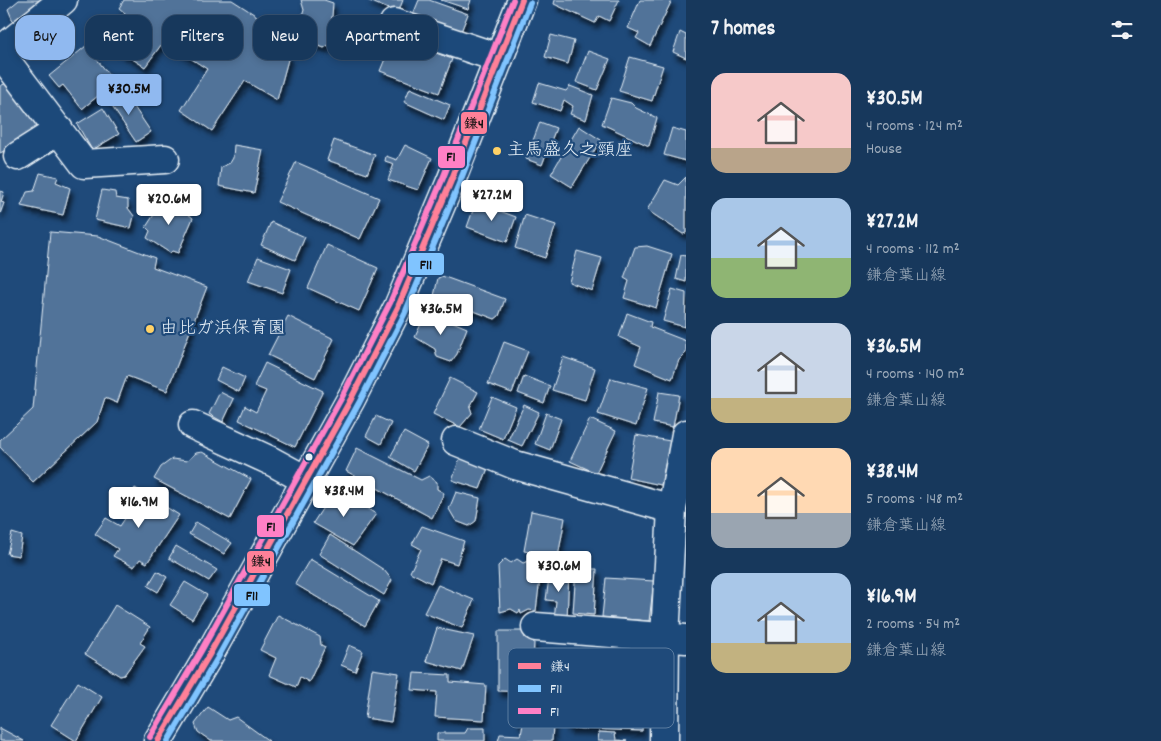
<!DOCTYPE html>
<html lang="en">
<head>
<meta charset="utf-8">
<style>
  :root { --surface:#17385c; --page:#203f62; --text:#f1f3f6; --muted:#9eacbb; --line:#365272; --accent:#90b9f0 }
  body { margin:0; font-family:Dekko,"Klee One",sans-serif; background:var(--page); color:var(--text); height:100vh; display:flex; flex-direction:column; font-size:19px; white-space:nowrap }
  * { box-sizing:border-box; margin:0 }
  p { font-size:16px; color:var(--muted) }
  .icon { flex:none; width:28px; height:28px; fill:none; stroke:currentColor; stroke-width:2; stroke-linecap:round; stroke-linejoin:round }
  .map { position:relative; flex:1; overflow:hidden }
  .drawer { display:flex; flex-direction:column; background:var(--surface); width:475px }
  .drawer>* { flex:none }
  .hud { position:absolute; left:15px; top:15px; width:475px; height:45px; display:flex; gap:10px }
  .price { position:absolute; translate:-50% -42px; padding:0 11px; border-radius:5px; background:#fff; color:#222; font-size:16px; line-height:32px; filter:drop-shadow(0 1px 2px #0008) }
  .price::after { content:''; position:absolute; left:50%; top:30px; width:15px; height:11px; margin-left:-8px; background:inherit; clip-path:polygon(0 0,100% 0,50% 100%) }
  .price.selected { background:var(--accent); color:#111 }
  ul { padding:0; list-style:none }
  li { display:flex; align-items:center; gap:15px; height:125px; padding:0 25px }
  li span { display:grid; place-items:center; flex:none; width:140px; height:100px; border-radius:15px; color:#555 }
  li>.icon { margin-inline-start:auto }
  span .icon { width:60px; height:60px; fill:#fffc; stroke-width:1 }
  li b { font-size:21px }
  h2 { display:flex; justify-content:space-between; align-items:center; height:60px; padding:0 25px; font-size:21px }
  .chip { padding:0 18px; border-radius:15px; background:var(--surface); box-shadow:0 2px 8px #0003,0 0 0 1px var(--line); font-size:18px; line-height:45px }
  .chip.selected { background:var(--accent); color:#111 }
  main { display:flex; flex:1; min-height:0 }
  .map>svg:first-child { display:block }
  .building { fill:#517399; stroke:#e8f1f8; filter:url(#shadow) }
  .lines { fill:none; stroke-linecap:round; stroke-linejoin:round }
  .minor-casing { stroke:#e8f1f8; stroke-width:31 }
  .major-casing { stroke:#e8f1f8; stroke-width:31 }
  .minor { stroke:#1f4a7a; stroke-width:28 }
  .major { stroke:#1f4a7a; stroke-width:28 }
  .bus-1-casing { stroke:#1f4a7a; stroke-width:10 }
  .bus-2-casing { stroke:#1f4a7a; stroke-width:10 }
  .bus-3-casing { stroke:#1f4a7a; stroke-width:10 }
  .bus-1 { stroke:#ff8098; stroke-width:6 }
  .bus-2 { stroke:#80c4ff; stroke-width:6 }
  .bus-3 { stroke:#ff80c5; stroke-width:6 }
  .poi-dot { fill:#ffd166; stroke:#1f4a7a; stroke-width:2 }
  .bus-dot { fill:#e8f1f8; stroke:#1f4a7a; stroke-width:2 }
  .labels { text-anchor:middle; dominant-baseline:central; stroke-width:4.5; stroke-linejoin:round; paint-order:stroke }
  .poi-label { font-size:18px; fill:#e8f1f8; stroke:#1f4a7a; text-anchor:start }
  .key { fill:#1f4a7a; stroke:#5b7ca0; stroke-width:1 }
  .key-label { font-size:14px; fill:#e8f1f8 }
  .line-badge { stroke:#1f4a7a; stroke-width:2 }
  .pale-badge-label { font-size:14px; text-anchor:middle; font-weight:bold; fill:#111 }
</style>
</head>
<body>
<main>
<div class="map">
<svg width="686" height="741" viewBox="0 0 686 741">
  <defs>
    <filter id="shadow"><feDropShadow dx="3" dy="5.5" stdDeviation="2.5" flood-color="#0009"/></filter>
  </defs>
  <rect width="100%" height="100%" fill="#1f4a7a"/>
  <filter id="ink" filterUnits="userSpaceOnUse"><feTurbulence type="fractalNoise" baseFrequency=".02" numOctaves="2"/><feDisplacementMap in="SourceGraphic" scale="10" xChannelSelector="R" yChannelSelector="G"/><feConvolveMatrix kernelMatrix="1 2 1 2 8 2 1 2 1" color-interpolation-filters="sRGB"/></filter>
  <g filter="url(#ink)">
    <g class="building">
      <polygon points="19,0 41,0 13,21 8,9"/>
      <polygon points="124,0 232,0 288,36 282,51 289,56 277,100 245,81 212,131 181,110 207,69 164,41 145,67 107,43 125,13 119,8"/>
      <polygon points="301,0 324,0 333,3 330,44 324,48 302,39 304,28 300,23 304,10"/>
      <polygon points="367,0 403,0 398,13"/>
      <polygon points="419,0 429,0 468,14 460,34 412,17"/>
      <polygon points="441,0 471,0 468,9"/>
      <polygon points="555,0 619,0 609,21 599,16 595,23 554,4"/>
      <polygon points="640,0 672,0 650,46 636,38 639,33 628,28"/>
      <polygon points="680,32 686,35 686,58 673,52"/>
      <polygon points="551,35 574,41 568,64 545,57"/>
      <polygon points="394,37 452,59 439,93 380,71"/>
      <polygon points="86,46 115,82 82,109 63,85 59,88 49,76"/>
      <polygon points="588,51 610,59 597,90 576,82"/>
      <polygon points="630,57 663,66 652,101 619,91"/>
      <polygon points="11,81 46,130 0,153 0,86"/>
      <polygon points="539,83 566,91 570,86 593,95 586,120 570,114 573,106 564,100 560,111 533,102"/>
      <polygon points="410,88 450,105 444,120 404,102"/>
      <polygon points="122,89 151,132 136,142 107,99"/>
      <polygon points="611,98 631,103 636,108 657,118 649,146 602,124"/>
      <polygon points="103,108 119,134 92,150 77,124"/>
      <polygon points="540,122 556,128 542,165 526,159"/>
      <polygon points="579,126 601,140 572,187 551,174"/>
      <polygon points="672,128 686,132 686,161 664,155"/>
      <polygon points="334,140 375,155 367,174 327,160"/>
      <polygon points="234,145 263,150 254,193 219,186 221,167 230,163 233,158"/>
      <polygon points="405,145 432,158 418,190 388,180 394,164 385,161 386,156 397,160"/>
      <polygon points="296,162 379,198 360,239 277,202"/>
      <polygon points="40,173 58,177 56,182 70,188 63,215 21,206 27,192 34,191"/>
      <polygon points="686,177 686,233 683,234 647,210 665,180 678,185"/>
      <polygon points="102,190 115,192 116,198 128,200 128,208 134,216 131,228 95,220"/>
      <polygon points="0,191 4,192 1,202 4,203 0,214"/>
      <polygon points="166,196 193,218 178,253 172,251 170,253 147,238 150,231 146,227"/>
      <polygon points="476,202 516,217 507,242 467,227"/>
      <polygon points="525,215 556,225 545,258 515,248"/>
      <polygon points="271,222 305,237 295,260 261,245"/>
      <polygon points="50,232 98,236 155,258 153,267 207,287 167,391 127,376 117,403 105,398 97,422 33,482 0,447 0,440 33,409"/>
      <polygon points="327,245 378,268 359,311 308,288"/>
      <polygon points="647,246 672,254 656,308 624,298 629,281 624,278 635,247"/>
      <polygon points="577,251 602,258 592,291 569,282"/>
      <polygon points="681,255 686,256 686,282 676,279"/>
      <polygon points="258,257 291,269 282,293 248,281"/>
      <polygon points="442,276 505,299 499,316 495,319 434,296 438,278"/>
      <polygon points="672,289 686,293 685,327 663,321"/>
      <polygon points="427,311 467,328 457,354 451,362 437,357 435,349 415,337"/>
      <polygon points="627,313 651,322 650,327 686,341 686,353 679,360 672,379 635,364 641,347 619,337"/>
      <polygon points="288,316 334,339 315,378 268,355"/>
      <polygon points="504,342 528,351 512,393 488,384"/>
      <polygon points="563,357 595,368 585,400 552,390"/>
      <polygon points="265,363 323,391 295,447 239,420 245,406 256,412 266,391 254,386"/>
      <polygon points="222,367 245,378 239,392 216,380"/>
      <polygon points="524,376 550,386 544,403 518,393"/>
      <polygon points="450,378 478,392 470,407 472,413 460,427 433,414"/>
      <polygon points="611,378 648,388 636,426 598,414"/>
      <polygon points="220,392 234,399 223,422 209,414"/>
      <polygon points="659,392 679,395 673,427 653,423"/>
      <polygon points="492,397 516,407 503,439 479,429"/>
      <polygon points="524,405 539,412 522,446 508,440"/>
      <polygon points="546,413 561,419 550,450 535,444"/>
      <polygon points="376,416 391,423 381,444 366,436"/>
      <polygon points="590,419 616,431 596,473 570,461"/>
      <polygon points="404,432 428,445 414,471 390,457"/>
      <polygon points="636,435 670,441 661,485 628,478"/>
      <polygon points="357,448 421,480 429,476 437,482 437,489 444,493 432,518 346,471"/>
      <polygon points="202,452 251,479 230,519 154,479 161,467 172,459 187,461 196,453"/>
      <polygon points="460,458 488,468 480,489 452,480"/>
      <polygon points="135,488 179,515 147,563 140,559 134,567 113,556 118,549 95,534 106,518 120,526 132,508 126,503"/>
      <polygon points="335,489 376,514 353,546 313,523"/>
      <polygon points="456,492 480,498 476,521 469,526 456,521 449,509"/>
      <polygon points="531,511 565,518 558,557 524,551"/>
      <polygon points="196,522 232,543 224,554 189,534"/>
      <polygon points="422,526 464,541 457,564 441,559 431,583 410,572 421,549 412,544"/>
      <polygon points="12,533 22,536 19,556 7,554"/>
      <polygon points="330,535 384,570 392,580 384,595 319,554"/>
      <polygon points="176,546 217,570 209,581 169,558"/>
      <polygon points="310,559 379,601 365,626 295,584"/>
      <polygon points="505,559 511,563 517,559 523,563 529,561 540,564 541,570 536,611 529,610 521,614 520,610 518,613 511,609 500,612 498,566"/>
      <polygon points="576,569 597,569 594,615 573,613"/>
      <polygon points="550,570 569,571 567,620 554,619 556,601 546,600"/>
      <polygon points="157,571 167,577 158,592 148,586"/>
      <polygon points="606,578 654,581 649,621 602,617"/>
      <polygon points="185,582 207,595 192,619 170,605"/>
      <polygon points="438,585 474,600 462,628 424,613"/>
      <polygon points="115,605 150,627 140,643 145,646 124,675 120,676 85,654"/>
      <polygon points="278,615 320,637 321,645 325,647 309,682 300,677 296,687 269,675 276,658 260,650"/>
      <polygon points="437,628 474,636 462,671 426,661"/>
      <polygon points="498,631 523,631 525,638 534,642 532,692 498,691"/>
      <polygon points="349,645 363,651 355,671 341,665"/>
      <polygon points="372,669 399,673 391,722 365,718"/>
      <polygon points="414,673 450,675 450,682 486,685 484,720 435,717 437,692 412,690"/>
      <polygon points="78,682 102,697 76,741 51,725"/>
      <polygon points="567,701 643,704 642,731 566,728"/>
      <polygon points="518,706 554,709 552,741 498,741 500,734 521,735 523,724 517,722"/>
      <polygon points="208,707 228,720 236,717 269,741 211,741 198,732 195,724"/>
      <polygon points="0,728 24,741 0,741"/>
      <polygon points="468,728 485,728 485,741 437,741 437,733 465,733"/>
      <polygon points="599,732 615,733 616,740 627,741 598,741"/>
    </g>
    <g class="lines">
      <g class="minor-casing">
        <g id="minor">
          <polyline points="394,23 499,58"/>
          <polyline points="0,51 63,0"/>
          <polyline points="0,53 84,164 165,159"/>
          <polyline points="18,156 59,130"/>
          <polyline points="193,425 271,461 306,480"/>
          <polyline points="456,441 515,465 672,509"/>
          <polyline points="536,627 686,639"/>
          <polyline points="664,741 665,637 672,509 686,434"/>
        </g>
      </g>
      <g class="major-casing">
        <polyline id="major" points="158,741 209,655 351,399 398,307 451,181 522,0"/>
      </g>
      <use href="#minor" class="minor"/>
      <use href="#major" class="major"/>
      <g class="bus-1-casing">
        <polyline id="bus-1" points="158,741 209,655 351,399 398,307 451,181 522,0"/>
      </g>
      <g class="bus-2-casing">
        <polyline id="bus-2" points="168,741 217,659 359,403 406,311 459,184 530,3"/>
      </g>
      <g class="bus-3-casing">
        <polyline id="bus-3" points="150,737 201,651 343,395 390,303 443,178 513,0"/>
      </g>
      <use href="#bus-1" class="bus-1"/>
      <use href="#bus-2" class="bus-2"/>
      <use href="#bus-3" class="bus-3"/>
    </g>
  </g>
  <g class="poi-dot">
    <circle cx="497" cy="151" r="5"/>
    <circle cx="150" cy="329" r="5"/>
  </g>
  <circle class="bus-dot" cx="309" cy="457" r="4.5"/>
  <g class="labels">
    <g class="poi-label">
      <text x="507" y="151">主馬盛久之頸座</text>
      <text x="160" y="329">由比ガ浜保育園</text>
    </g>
  </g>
  <rect x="508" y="648" width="166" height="80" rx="8" class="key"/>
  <rect x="518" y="663" width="23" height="6" fill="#ff8098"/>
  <rect x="518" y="685" width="23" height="7" fill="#80c4ff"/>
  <rect x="518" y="708" width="23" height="6" fill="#ff80c5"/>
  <g class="key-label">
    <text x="550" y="671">鎌4</text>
    <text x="550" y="693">F11</text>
    <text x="550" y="716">F1</text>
  </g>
  <g class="line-badge">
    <rect x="460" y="111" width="28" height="24" rx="5" fill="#ff8098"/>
    <rect x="437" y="145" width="29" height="24" rx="5" fill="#ff80c5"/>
    <rect x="407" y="252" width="38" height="24" rx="5" fill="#80c4ff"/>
    <rect x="256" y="514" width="29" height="24" rx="5" fill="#ff80c5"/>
    <rect x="246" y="550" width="29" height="24" rx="5" fill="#ff8098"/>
    <rect x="233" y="583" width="38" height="24" rx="5" fill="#80c4ff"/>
  </g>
  <g class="pale-badge-label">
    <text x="474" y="128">鎌4</text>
    <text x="451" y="161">F1</text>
    <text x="426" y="269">F11</text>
    <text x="271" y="531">F1</text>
    <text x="261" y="566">鎌4</text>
    <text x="252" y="600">F11</text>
  </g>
</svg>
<b class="price selected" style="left:129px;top:116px">¥30.5M</b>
<b class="price" style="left:492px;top:222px">¥27.2M</b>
<b class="price" style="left:169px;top:226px">¥20.6M</b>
<b class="price" style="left:441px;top:336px">¥36.5M</b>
<b class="price" style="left:344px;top:518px">¥38.4M</b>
<b class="price" style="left:139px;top:529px">¥16.9M</b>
<b class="price" style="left:559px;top:593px">¥30.6M</b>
<div class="hud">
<a class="chip selected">Buy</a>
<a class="chip">Rent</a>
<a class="chip">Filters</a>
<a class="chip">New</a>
<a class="chip">Apartment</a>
</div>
</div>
<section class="drawer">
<h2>7 homes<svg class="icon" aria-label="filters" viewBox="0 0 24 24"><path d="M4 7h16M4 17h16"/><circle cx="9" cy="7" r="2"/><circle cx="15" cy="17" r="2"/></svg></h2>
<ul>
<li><span style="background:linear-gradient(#f6c9c9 75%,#b9a48a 0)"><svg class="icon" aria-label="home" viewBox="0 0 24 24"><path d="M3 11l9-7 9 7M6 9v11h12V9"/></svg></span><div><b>¥30.5M</b><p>4 rooms · 124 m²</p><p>House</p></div></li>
<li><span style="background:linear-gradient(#a9c7e8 60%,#8fb573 0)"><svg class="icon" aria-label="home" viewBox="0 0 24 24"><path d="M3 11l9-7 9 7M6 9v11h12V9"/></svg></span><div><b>¥27.2M</b><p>4 rooms · 112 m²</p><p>鎌倉葉山線</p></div></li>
<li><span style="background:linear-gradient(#c9d6e8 75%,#c2b280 0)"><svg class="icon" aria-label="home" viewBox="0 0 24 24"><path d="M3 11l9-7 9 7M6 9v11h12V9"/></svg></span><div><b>¥36.5M</b><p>4 rooms · 140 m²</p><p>鎌倉葉山線</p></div></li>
<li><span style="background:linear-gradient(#ffd9b3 65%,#9aa5b1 0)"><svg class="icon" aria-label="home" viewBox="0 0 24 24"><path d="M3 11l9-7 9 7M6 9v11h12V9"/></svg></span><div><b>¥38.4M</b><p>5 rooms · 148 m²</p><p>鎌倉葉山線</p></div></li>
<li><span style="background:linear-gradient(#a9c7e8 70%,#c2b280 0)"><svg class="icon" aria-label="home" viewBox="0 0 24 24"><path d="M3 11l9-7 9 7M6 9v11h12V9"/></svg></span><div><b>¥16.9M</b><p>2 rooms · 54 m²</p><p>鎌倉葉山線</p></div></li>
</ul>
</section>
</main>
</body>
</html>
